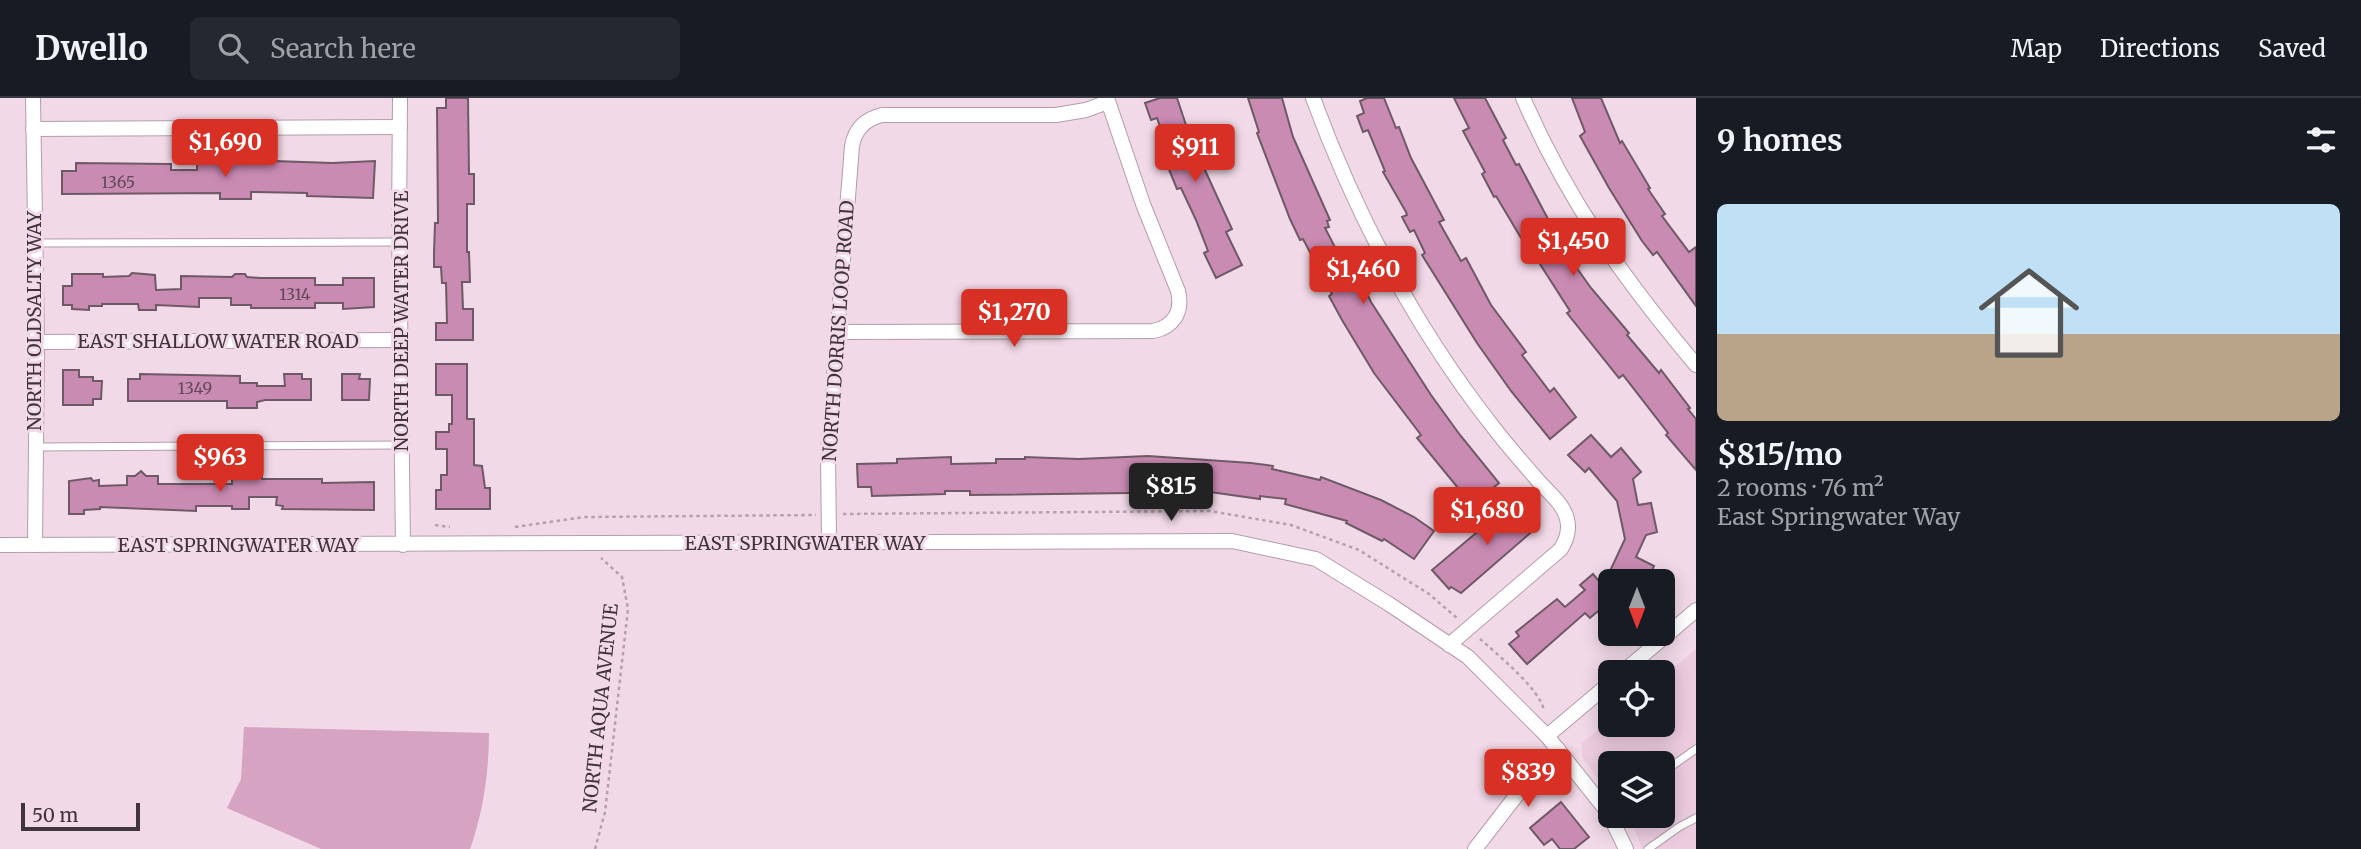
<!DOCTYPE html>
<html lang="en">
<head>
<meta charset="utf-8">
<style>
  :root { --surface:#171b24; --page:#242831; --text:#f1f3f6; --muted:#9ea1a6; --line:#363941; --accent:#d93025 }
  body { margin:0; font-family:Merriweather,serif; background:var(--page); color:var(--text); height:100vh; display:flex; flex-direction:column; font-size:26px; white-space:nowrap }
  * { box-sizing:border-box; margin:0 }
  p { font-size:23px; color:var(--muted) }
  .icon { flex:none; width:38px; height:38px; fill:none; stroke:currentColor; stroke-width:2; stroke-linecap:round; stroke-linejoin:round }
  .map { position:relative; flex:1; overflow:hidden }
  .side { display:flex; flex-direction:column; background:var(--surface); width:665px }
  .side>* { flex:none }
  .needle { width:46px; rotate:180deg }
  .buttons { position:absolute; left:1598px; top:471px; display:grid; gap:14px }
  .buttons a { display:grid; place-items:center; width:77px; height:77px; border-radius:10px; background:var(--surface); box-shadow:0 4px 18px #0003; font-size:35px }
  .scale { position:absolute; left:21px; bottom:18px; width:119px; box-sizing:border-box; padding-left:7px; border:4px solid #3f353b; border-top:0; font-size:19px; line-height:24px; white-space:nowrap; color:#3f353b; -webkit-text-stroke:5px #f2d9e7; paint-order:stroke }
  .price { position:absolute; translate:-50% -60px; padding:0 16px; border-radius:7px; background:var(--accent); color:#fff; font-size:23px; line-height:46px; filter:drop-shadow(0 2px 4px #0008) }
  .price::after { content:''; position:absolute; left:50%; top:42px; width:21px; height:16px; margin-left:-10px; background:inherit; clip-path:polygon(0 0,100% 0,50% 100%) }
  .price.on { background:#222; color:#fff }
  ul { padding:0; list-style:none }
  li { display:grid; align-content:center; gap:14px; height:371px; padding:0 21px }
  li+li { border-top:2px solid var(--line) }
  li span { display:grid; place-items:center; height:217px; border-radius:10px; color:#555 }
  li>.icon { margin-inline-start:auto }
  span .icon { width:126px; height:126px; fill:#fffc; stroke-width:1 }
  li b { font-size:30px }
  h2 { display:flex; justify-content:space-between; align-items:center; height:84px; padding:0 21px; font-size:30px }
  header { display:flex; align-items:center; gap:42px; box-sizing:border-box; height:98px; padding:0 35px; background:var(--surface); border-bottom:2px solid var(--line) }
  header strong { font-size:33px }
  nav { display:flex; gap:38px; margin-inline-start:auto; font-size:24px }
  .search { width:490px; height:63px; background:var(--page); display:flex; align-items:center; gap:18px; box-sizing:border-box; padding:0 24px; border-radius:10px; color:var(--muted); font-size:26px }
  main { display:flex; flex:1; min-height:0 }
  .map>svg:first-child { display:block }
  .built { fill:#eccbdf }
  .green { fill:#d6a4c2 }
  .building { fill:#ca8bb3; stroke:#6e5966; stroke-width:2 }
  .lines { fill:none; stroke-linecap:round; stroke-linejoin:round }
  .service-casing { stroke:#b49cab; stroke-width:9 }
  .minor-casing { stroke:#b49cab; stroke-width:16 }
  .path { stroke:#b5a1ac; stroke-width:2.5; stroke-dasharray:3.5 3.5; stroke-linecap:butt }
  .service { stroke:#fff; stroke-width:7 }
  .minor { stroke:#fff; stroke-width:14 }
  .labels { text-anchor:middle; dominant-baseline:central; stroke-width:6; stroke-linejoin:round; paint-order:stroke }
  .number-label { font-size:16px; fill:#624a59 }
  .street-label { font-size:19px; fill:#3f353b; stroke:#f2d9e7 }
</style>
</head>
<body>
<header>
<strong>Dwello</strong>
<div class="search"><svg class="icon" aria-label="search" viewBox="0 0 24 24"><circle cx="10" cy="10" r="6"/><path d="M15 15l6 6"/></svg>Search here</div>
<nav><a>Map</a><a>Directions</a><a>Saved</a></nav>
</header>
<main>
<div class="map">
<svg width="1696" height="751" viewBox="0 0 1696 751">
  <rect width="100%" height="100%" fill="#f2d9e7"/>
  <polygon class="built" points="1696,551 1696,751 1642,751 1634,730 1625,718 1662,718 1662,665 1610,665 1610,697 1582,659 1582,645 1610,622 1610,626 1662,626 1663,579"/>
  <path class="green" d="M244,629l245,6c0,39 -6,80 -19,116h-149l-94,-41 14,-29z"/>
  <g class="building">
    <polygon points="446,0 468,0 469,76 474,76 474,106 467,106 467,154 469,154 470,184 462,184 463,211 473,211 473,242 436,242 436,225 447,225 446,185 442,185 441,169 434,169 434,154 435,125 438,125 437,10 446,10"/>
    <polygon points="1160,0 1177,0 1187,30 1193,28 1207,69 1204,70 1232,131 1226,134 1242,167 1216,180 1204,155 1208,153 1196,122 1181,90 1177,91 1168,69 1173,67 1157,20 1151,22 1145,5"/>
    <polygon points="1248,0 1282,0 1293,39 1330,122 1327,123 1329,129 1325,130 1339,157 1342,155 1345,160 1349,158 1371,204 1431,297 1460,337 1499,385 1472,407 1417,340 1421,337 1374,275 1342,222 1329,198 1332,196 1303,141 1300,142 1290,121 1257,35 1259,34"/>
    <polygon points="1367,0 1384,0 1396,30 1399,29 1411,60 1444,122 1439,124 1461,163 1466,160 1491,207 1526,254 1522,257 1550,294 1554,290 1576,319 1550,341 1511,293 1477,245 1422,157 1425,155 1414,132 1410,134 1402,119 1407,117 1406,114 1383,74 1385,73 1368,32 1363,34 1357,18 1364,15 1360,3"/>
    <polygon points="1454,0 1485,0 1506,40 1503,42 1516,67 1519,66 1558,140 1560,139 1569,152 1566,155 1591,190 1629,235 1627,237 1659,275 1661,272 1690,310 1688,311 1696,321 1696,372 1666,337 1668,335 1623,277 1619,280 1567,215 1570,213 1529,149 1527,150 1496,98 1494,99 1482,76 1485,74 1463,33 1469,30"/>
    <polygon points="1572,0 1601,0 1620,45 1622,43 1650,90 1648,91 1665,116 1662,118 1689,154 1696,149 1696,208 1657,154 1653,157 1642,143 1609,90 1580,38 1585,34"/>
    <polygon points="274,63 332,65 375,63 373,100 307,98 307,95 251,94 251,101 220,101 220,95 62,96 62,73 76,73 76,65 171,66 171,72 197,72 197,64 274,65"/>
    <polygon points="132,175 155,177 156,192 181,191 181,178 232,179 235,176 245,176 247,179 261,180 315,180 315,187 343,187 343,180 374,180 374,209 343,211 343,205 315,205 315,210 251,210 251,207 231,207 231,200 199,200 199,209 156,207 156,212 139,212 138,206 102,206 102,208 89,208 89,212 72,211 72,207 63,207 63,188 72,188 72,176 103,176 103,179 129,178"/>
    <polygon points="436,266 467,266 467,321 474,321 474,367 482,368 485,390 490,390 490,411 436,411 436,392 441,392 441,377 447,377 447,351 436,351 436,334 449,334 449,326 452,326 452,297 436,297"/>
    <polygon points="63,272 79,272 79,279 93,279 93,283 102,283 101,301 93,301 93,307 63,307"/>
    <polygon points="140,276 240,278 240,285 257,285 257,288 285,288 284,276 302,276 302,281 311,281 311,302 265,302 257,304 257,310 227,310 227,303 128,303 128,281 140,281"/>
    <polygon points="342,276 360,276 359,281 370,281 369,302 342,302"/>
    <polygon points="1591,337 1611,359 1621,350 1641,374 1633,381 1638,407 1651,405 1657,434 1646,437 1636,459 1654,468 1647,483 1610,483 1610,503 1590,520 1585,515 1527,566 1509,546 1519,538 1516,534 1557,501 1565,509 1585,492 1580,487 1593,476 1603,488 1625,441 1617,403 1589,370 1585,374 1568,357"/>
    <polygon points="1148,358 1251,365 1273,368 1272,371 1320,382 1321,379 1381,402 1414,419 1434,433 1414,461 1384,441 1382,443 1346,425 1347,423 1285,406 1286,401 1260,398 1260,401 1210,394 970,397 970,393 945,393 945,396 872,398 871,389 858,389 857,366 897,365 897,361 951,359 951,366 996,365 996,361 1025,361 1025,359 1079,361"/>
    <polygon points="141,373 146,378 158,378 158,386 232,386 232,374 262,373 262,381 322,381 322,385 374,384 374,412 282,411 283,408 276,407 277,399 249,399 249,411 232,411 232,408 196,408 196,413 100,409 100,411 84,412 84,416 69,416 69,383 91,380 93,383 99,382 99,388 127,387 127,378 135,378"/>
    <polygon points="1520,398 1535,418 1532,420 1535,424 1531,427 1535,431 1461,495 1451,489 1449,491 1432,472"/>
    <polygon points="1561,704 1589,739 1574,751 1560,751 1552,741 1544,747 1530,730"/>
  </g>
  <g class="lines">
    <g class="service-casing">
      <g id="service">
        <polyline points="36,145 399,144"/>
        <polyline points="35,349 402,347"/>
        <polyline points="1662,675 1696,651"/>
        <polyline points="1648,751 1679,729 1696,720"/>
      </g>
    </g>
    <g class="minor-casing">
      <g id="minor">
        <polyline points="33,0 37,244 35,447"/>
        <polyline points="400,0 399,129 403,447"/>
        <path d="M1313,0c44,119 102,230 181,330 13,17 27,33 41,49 10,13 28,25 32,42 3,11 0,20 -6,30l-112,96"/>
        <path d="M1523,0c46,105 100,180 173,267"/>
        <polyline points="33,31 400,29"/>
        <path d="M837,234l316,-1c21,-4 30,-20 25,-40l-35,-87 -36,-106"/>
        <polyline points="37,244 399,242"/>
        <path d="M829,444l-1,-90 24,-306c3,-17 13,-27 30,-31h174l30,-5 22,-8"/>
        <polyline points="0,447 1232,443 1316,461 1389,506 1468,559 1547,638 1610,717"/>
        <polyline points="1623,574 1696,512"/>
        <polyline points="1547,638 1610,585"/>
        <polyline points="1610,718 1626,751"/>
        <polyline points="1475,751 1516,698 1558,651"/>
      </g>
    </g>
    <g class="path">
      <polyline points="843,416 1210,413 1291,427 1359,452 1429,496 1457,520"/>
      <polyline points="435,427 450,429"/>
      <polyline points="515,429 585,419 816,417"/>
      <path d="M1480,541c17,15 61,51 64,72"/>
      <polyline points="595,751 605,714 628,511 622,479 601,460"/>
    </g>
    <use href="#service" class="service"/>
    <use href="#minor" class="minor"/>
  </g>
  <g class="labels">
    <g class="number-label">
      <text x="118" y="84">1365</text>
      <text x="295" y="196">1314</text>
      <text x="195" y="290">1349</text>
    </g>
    <g class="street-label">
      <text transform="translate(34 223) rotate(-90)">NORTH OLDSALTY WAY</text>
      <text transform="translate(401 223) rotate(-90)">NORTH DEEP WATER DRIVE</text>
      <text transform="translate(838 233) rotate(-86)">NORTH DORRIS LOOP ROAD</text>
      <text x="218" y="243">EAST SHALLOW WATER ROAD</text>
      <text x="805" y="445">EAST SPRINGWATER WAY</text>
      <text x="238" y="447">EAST SPRINGWATER WAY</text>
      <text transform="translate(600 610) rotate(-84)">NORTH AQUA AVENUE</text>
    </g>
  </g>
</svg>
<div class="buttons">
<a><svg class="needle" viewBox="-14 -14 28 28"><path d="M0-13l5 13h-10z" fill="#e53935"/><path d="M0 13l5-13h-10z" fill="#9ea1a6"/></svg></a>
<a><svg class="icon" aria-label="locate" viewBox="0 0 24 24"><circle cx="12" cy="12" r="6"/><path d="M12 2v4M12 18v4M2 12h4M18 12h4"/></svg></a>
<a><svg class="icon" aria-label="layers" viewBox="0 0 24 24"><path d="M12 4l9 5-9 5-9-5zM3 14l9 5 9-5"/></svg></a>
</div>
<div class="scale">50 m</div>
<b class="price" style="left:225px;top:81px">$1,690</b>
<b class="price" style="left:1195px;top:86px">$911</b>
<b class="price" style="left:1573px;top:180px">$1,450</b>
<b class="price" style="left:1363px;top:208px">$1,460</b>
<b class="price" style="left:1014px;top:251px">$1,270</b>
<b class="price" style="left:220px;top:396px">$963</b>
<b class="price on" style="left:1171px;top:425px">$815</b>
<b class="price" style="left:1487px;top:449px">$1,680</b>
<b class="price" style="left:1528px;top:711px">$839</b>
</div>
<section class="side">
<h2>9 homes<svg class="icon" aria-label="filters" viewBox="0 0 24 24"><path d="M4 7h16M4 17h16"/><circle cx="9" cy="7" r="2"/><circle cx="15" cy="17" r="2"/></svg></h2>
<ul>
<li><span style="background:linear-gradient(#bfe0f5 60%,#b9a48a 0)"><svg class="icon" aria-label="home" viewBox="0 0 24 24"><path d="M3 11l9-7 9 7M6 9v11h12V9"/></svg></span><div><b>$815/mo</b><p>2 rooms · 76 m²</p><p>East Springwater Way</p></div></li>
</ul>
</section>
</main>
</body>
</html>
